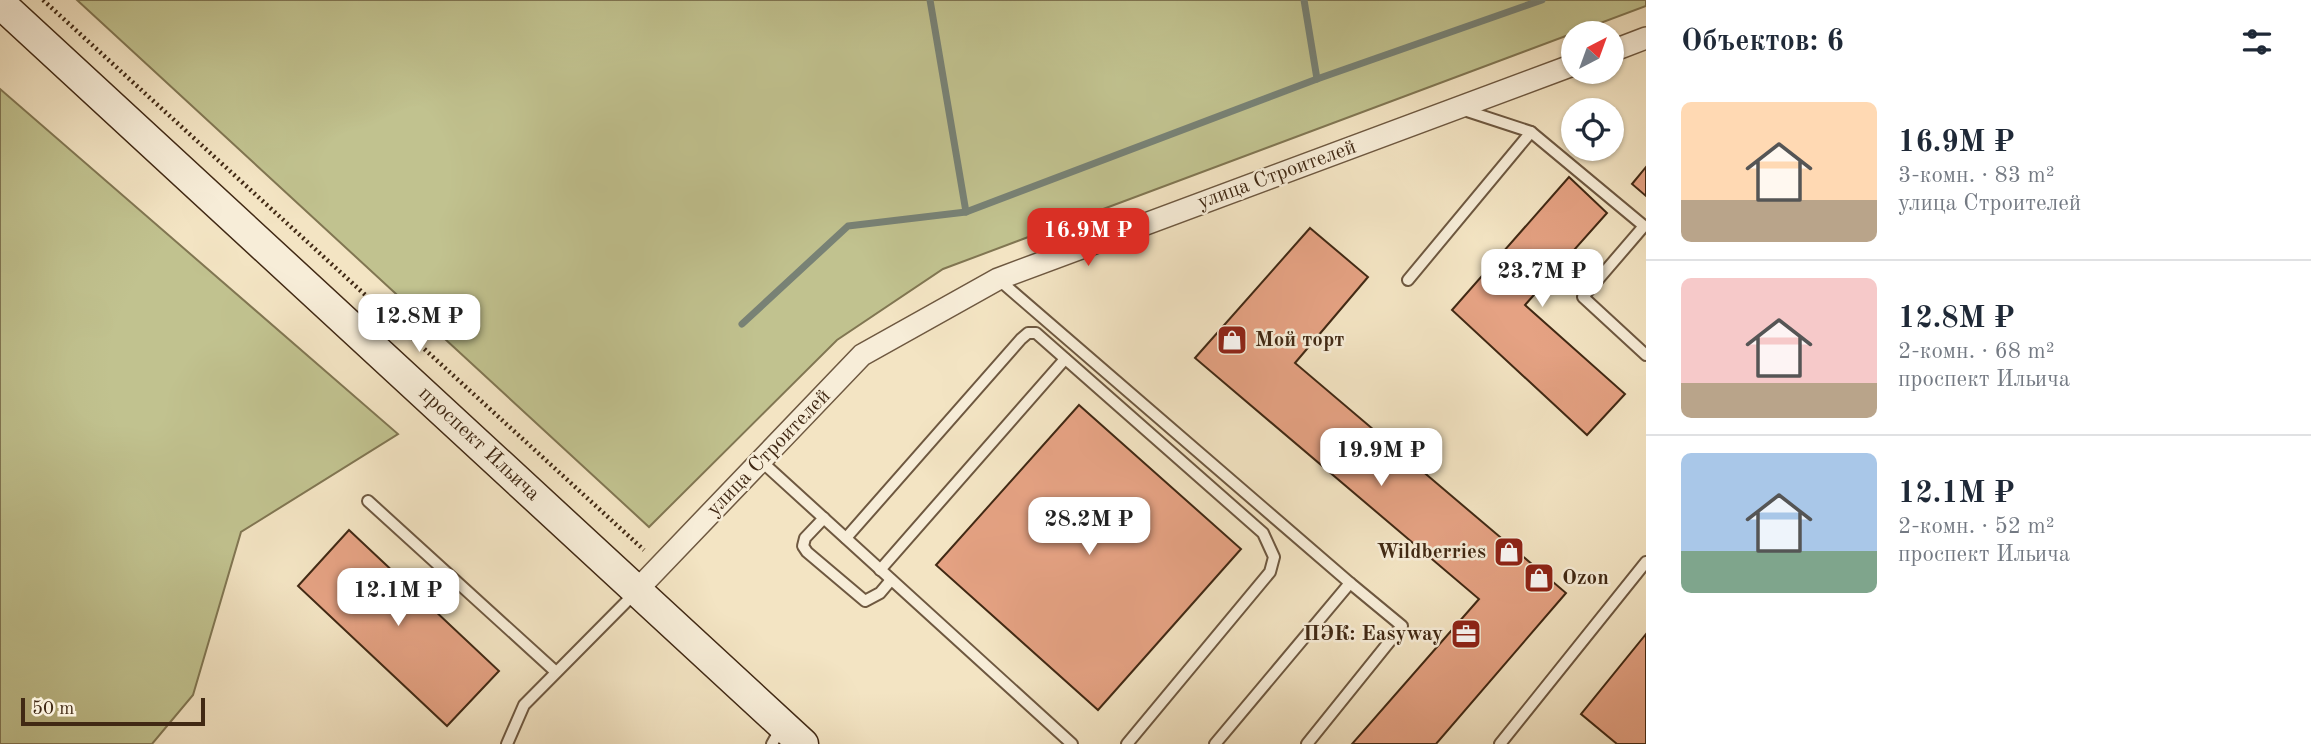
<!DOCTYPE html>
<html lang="ru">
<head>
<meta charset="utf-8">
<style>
  :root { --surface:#fff; --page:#f2f2f3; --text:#1f2937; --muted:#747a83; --line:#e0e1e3; --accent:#d93025 }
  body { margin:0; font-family:"Old Standard TT",serif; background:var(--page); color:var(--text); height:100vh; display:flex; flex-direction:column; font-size:26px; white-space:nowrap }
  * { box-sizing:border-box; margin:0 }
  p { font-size:23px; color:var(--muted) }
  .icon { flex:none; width:38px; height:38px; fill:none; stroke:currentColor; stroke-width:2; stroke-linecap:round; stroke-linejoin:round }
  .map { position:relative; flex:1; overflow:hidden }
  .panel { display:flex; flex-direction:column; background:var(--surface); width:665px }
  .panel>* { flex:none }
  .needle { width:46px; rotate:41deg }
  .fabs { position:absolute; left:1561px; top:21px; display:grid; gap:14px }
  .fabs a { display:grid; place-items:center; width:63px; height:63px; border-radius:50%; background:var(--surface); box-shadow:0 2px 5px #0004; font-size:35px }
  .scale { position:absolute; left:21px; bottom:18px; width:184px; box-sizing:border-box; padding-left:7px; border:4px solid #412914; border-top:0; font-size:19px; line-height:24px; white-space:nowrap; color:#412914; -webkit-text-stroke:5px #f7edd8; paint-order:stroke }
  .price { position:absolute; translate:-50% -60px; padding:0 16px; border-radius:14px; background:#fff; color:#222; font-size:23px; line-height:46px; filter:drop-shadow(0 2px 4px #0008) }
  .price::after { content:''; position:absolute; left:50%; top:42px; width:21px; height:16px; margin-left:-10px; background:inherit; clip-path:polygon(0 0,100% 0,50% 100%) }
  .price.selected { background:var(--accent); color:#fff }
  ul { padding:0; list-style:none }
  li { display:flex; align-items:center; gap:21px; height:175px; padding:0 35px }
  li+li { border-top:2px solid var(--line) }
  li span { display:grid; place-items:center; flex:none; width:196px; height:140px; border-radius:10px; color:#555 }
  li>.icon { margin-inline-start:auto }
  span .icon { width:84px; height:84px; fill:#fffc; stroke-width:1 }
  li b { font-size:30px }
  h2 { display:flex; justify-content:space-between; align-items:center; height:84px; padding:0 35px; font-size:30px }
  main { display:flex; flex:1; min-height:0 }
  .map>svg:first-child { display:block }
  .green { fill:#c1c28f; stroke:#817652; stroke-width:2 }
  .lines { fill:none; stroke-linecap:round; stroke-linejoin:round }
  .stream { stroke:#788276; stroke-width:7 }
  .building { fill:#e5a283; stroke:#412914; stroke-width:2 }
  .lane-casing { stroke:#6e5840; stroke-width:14 }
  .street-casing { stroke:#6e5840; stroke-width:24 }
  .secondary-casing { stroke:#412914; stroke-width:33 }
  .path { stroke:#412914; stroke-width:4.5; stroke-dasharray:2 3.5; stroke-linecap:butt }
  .lane { stroke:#f7edd8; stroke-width:10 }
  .street { stroke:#f7edd8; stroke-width:21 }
  .secondary { stroke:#f7edd8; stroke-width:30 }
  .labels { text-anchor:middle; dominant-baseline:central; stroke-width:5; stroke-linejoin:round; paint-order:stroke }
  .street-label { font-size:21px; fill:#412914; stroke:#f7edd8 }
  .poi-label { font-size:21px; font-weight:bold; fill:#412914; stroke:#f7edd8; text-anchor:start }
</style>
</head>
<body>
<main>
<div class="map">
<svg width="1646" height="744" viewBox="0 0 1646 744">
  <rect width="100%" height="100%" fill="#f3e4c3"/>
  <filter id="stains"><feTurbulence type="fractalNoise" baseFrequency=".00286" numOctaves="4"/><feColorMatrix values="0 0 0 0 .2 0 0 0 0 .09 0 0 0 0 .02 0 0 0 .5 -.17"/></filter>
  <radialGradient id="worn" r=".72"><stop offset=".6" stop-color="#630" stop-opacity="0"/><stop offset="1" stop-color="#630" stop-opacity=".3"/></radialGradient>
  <g class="green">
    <polygon points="77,0 1646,0 1646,6 943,269 837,340 649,527"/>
    <polygon points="0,89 398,434 241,532 193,695 152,744 0,744"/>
  </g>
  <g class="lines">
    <g class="stream">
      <polyline points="930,0 966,212"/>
      <polyline points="1304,0 1317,79"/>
      <polyline points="742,324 848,226 966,212 1317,79 1542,0"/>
    </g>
  </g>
  <g class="building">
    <polygon points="1646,167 1646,196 1632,184"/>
    <polygon points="1569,177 1607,213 1525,305 1625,394 1587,435 1452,310"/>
    <polygon points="1310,228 1368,277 1295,363 1566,593 1436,744 1352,744 1479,599 1195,358"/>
    <polygon points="1079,405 1241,549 1098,710 936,565"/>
    <polygon points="349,530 499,671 447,726 298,586"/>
    <polygon points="1646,634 1646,744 1617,744 1581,714"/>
  </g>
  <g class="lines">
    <g class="lane-casing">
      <g id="lane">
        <polyline points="1461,109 1531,132 1644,226 1583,297 1646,355"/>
        <polyline points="998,279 1350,583 1215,744"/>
        <polyline points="1408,280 1531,132"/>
        <polyline points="761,461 1072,744"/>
        <polyline points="368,501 556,672"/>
        <polyline points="824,518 805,538 803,546 807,552 865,601 880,593 891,580"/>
        <polyline points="846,538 1021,339 1028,333 1036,333 1263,533 1274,557 1270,572 1127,744"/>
        <polyline points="880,570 1065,359"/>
        <polyline points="507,744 524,705 635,593"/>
        <polyline points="772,744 781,728"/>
        <polyline points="1307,744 1402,626 1350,583"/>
        <polyline points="1500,744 1646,562"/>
      </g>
    </g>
    <g class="street-casing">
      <g id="street">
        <polyline points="1612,51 1646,38"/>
        <polyline points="637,590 862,355 998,279 1573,65"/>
      </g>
    </g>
    <g class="secondary-casing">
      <polyline id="secondary" points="0,3 803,744"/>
    </g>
    <polyline class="path" points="43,0 644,550"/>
    <use href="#lane" class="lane"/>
    <use href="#street" class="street"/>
    <use href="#secondary" class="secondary"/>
  </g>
  <defs>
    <g id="shop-square" transform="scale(1.575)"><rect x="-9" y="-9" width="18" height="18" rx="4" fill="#8f2418" stroke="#f7edd8"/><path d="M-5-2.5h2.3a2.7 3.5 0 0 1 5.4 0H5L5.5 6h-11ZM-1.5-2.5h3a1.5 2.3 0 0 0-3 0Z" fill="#fff"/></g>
    <g id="office-square" transform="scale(1.575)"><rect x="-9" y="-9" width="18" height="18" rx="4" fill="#8f2418" stroke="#f7edd8"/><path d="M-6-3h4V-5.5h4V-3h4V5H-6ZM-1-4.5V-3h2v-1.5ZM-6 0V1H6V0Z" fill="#fff"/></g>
  </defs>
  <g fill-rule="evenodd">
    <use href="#shop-square" x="1232" y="340"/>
    <use href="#shop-square" x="1509" y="552"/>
    <use href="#shop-square" x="1539" y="578"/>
    <use href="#office-square" x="1466" y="634"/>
  </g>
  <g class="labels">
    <g class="street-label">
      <text transform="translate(1277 175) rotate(-20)">улица Строителей</text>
      <text transform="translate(479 444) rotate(43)">проспект Ильича</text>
      <text transform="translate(769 453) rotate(-46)">улица Строителей</text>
    </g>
    <g class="poi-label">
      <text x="1255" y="340">Мой торт</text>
      <text x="1486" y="552" text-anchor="end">Wildberries</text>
      <text x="1562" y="578">Ozon</text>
      <text x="1443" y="634" text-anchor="end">ПЭК: Easyway</text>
    </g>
  </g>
  <rect width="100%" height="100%" filter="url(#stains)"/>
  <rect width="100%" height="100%" fill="url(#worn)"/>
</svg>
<div class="fabs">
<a><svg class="needle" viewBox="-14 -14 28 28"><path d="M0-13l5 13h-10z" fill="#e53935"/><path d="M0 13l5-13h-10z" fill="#747a83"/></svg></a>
<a><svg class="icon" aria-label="locate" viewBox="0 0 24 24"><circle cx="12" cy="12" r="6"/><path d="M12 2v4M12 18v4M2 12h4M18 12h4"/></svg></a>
</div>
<div class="scale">50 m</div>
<b class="price selected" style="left:1088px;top:268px">16.9M ₽</b>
<b class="price" style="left:1542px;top:309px">23.7M ₽</b>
<b class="price" style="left:419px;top:354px">12.8M ₽</b>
<b class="price" style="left:1381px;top:488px">19.9M ₽</b>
<b class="price" style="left:1089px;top:557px">28.2M ₽</b>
<b class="price" style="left:398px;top:628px">12.1M ₽</b>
</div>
<section class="panel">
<h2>Объектов: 6<svg class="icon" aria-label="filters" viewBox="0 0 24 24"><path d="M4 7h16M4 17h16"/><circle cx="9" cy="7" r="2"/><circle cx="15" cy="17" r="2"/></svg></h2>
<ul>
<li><span style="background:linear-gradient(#ffd9b3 70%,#b9a48a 0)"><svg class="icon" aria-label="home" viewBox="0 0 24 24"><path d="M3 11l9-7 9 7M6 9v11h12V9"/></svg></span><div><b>16.9M ₽</b><p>3-комн. · 83 m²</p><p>улица Строителей</p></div></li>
<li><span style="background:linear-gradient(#f6c9c9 75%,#b9a48a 0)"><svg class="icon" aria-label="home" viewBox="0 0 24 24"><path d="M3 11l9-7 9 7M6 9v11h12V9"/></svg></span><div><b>12.8M ₽</b><p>2-комн. · 68 m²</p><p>проспект Ильича</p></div></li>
<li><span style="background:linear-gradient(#a9c7e8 70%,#7fa58c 0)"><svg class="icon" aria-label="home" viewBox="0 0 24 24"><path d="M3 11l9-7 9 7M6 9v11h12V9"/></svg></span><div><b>12.1M ₽</b><p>2-комн. · 52 m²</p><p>проспект Ильича</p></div></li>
</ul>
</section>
</main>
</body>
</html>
